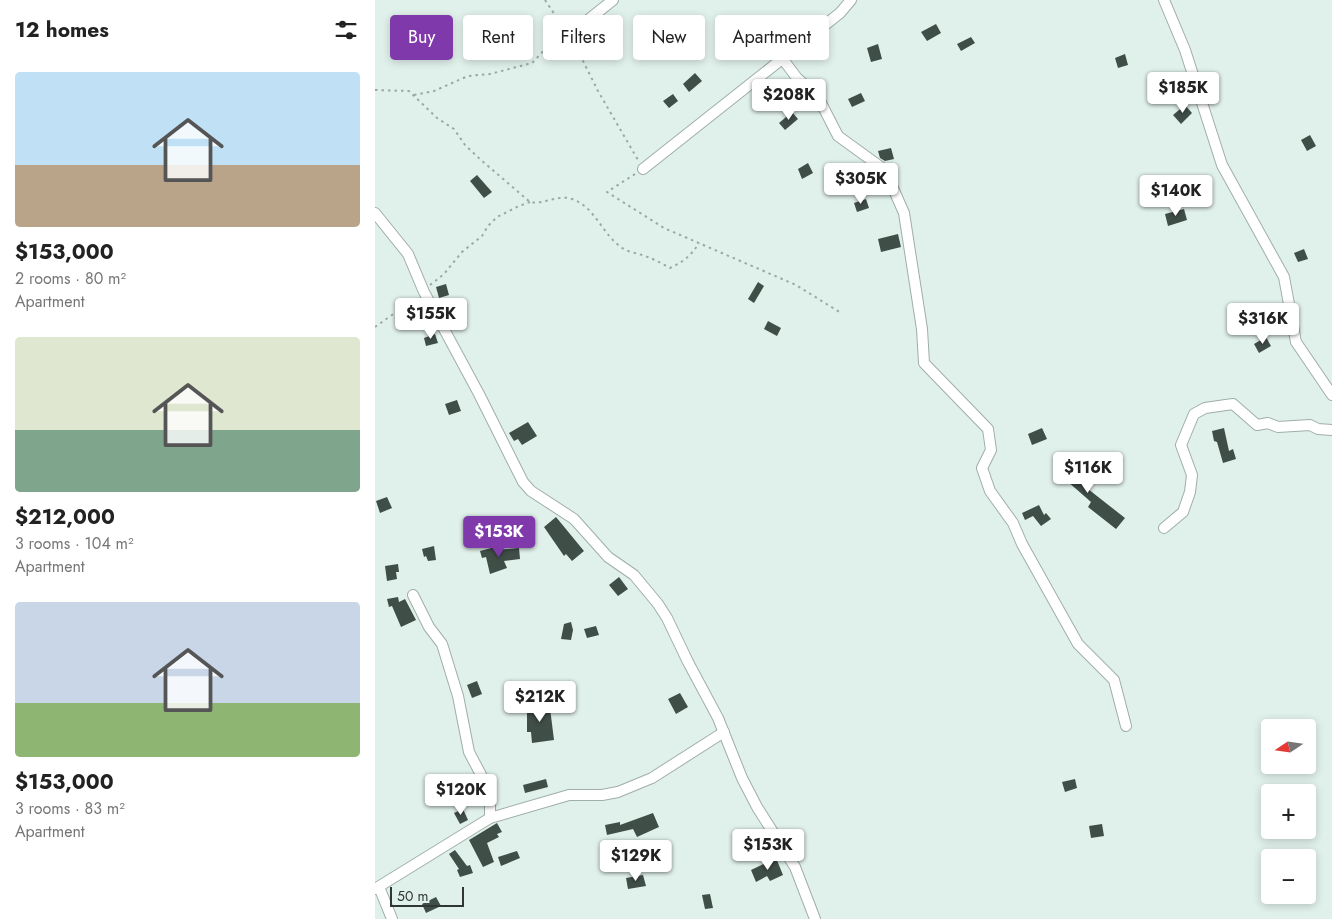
<!DOCTYPE html>
<html lang="en">
<head>
<meta charset="utf-8">
<style>
  :root { --surface:#fff; --page:#f6f6f6; --text:#222; --muted:#767676; --accent:#8039ab }
  body { margin:0; font-family:Jost,sans-serif; background:var(--page); color:var(--text); height:100vh; display:flex; flex-direction:column; font-size:19px; white-space:nowrap }
  * { box-sizing:border-box; margin:0 }
  p { font-size:16px; color:var(--muted) }
  .icon { flex:none; width:28px; height:28px; fill:none; stroke:currentColor; stroke-width:2; stroke-linecap:round; stroke-linejoin:round }
  .map { position:relative; flex:1; overflow:hidden }
  .drawer { display:flex; flex-direction:column; background:var(--surface); width:375px }
  .drawer>* { flex:none }
  .top-card { position:absolute; left:15px; top:15px; width:475px; height:45px; display:flex; gap:10px }
  .needle { width:32px; rotate:257deg }
  .tools { position:absolute; left:886px; top:719px; display:grid; gap:10px }
  .tools a { display:grid; place-items:center; width:55px; height:55px; border-radius:5px; background:var(--surface); box-shadow:0 2px 8px #0003; font-size:25px }
  .scale { position:absolute; left:15px; bottom:12px; width:74px; box-sizing:border-box; padding-left:5px; border:2px solid #303634; border-top:0; font-size:14px; line-height:18px; white-space:nowrap; color:#303634; -webkit-text-stroke:4px #e0f0ea; paint-order:stroke }
  .price { position:absolute; translate:-50% -42px; padding:0 11px; border-radius:5px; background:#fff; color:#222; font-size:16px; line-height:32px; filter:drop-shadow(0 1px 2px #0008) }
  .price::after { content:''; position:absolute; left:50%; top:30px; width:15px; height:11px; margin-left:-8px; background:inherit; clip-path:polygon(0 0,100% 0,50% 100%) }
  .price.on { background:var(--accent); color:#fff }
  ul { padding:0; list-style:none }
  li { display:grid; align-content:center; gap:10px; height:265px; padding:0 15px }
  li span { display:grid; place-items:center; height:155px; border-radius:5px; color:#555 }
  li>.icon { margin-inline-start:auto }
  span .icon { width:90px; height:90px; fill:#fffc; stroke-width:1 }
  li b { font-size:21px }
  h2 { display:flex; justify-content:space-between; align-items:center; height:60px; padding:0 15px; font-size:21px }
  .pill { padding:0 18px; border-radius:5px; background:var(--surface); box-shadow:0 2px 8px #0003; font-size:18px; line-height:45px }
  .pill.on { background:var(--accent); color:#fff }
  main { display:flex; flex:1; min-height:0 }
  .map>svg:first-child { display:block }
  .building { fill:#404e48 }
  .lines { fill:none; stroke-linecap:round; stroke-linejoin:round }
  .minor-casing { stroke:#9faea8; stroke-width:12 }
  .path { stroke:#9ca8a3; stroke-width:2; stroke-dasharray:2.5 4; stroke-linecap:butt }
  .minor { stroke:#fff; stroke-width:10 }
</style>
</head>
<body>
<main>
<section class="drawer">
<h2>12 homes<svg class="icon" aria-label="filters" viewBox="0 0 24 24"><path d="M4 7h16M4 17h16"/><circle cx="9" cy="7" r="2"/><circle cx="15" cy="17" r="2"/></svg></h2>
<ul>
<li><span style="background:linear-gradient(#bfe0f5 60%,#b9a48a 0)"><svg class="icon" aria-label="home" viewBox="0 0 24 24"><path d="M3 11l9-7 9 7M6 9v11h12V9"/></svg></span><div><b>$153,000</b><p>2 rooms · 80 m²</p><p>Apartment</p></div></li>
<li><span style="background:linear-gradient(#dfe7d0 60%,#7fa58c 0)"><svg class="icon" aria-label="home" viewBox="0 0 24 24"><path d="M3 11l9-7 9 7M6 9v11h12V9"/></svg></span><div><b>$212,000</b><p>3 rooms · 104 m²</p><p>Apartment</p></div></li>
<li><span style="background:linear-gradient(#c9d6e8 65%,#8fb573 0)"><svg class="icon" aria-label="home" viewBox="0 0 24 24"><path d="M3 11l9-7 9 7M6 9v11h12V9"/></svg></span><div><b>$153,000</b><p>3 rooms · 83 m²</p><p>Apartment</p></div></li>
</ul>
</section>
<div class="map">
<svg width="957" height="919" viewBox="0 0 957 919">
  <rect width="100%" height="100%" fill="#e0f0ea"/>
  <g class="building">
    <polygon points="561,24 566,33 552,41 546,32"/>
    <polygon points="596,37 600,43 586,51 582,44"/>
    <polygon points="503,44 507,59 496,62 492,48"/>
    <polygon points="750,54 753,65 743,68 740,58"/>
    <polygon points="320,73 327,81 314,92 308,84"/>
    <polygon points="486,93 490,101 477,107 473,99"/>
    <polygon points="298,94 303,101 294,108 288,101"/>
    <polygon points="810,105 817,113 806,124 798,115"/>
    <polygon points="417,112 423,119 410,130 404,123"/>
    <polygon points="935,135 941,146 932,151 926,140"/>
    <polygon points="516,148 519,159 510,161 505,158 503,151"/>
    <polygon points="433,163 438,173 427,179 423,169"/>
    <polygon points="102,175 117,192 109,198 95,181"/>
    <polygon points="491,199 494,208 482,212 479,203"/>
    <polygon points="809,209 812,220 793,226 790,214"/>
    <polygon points="523,234 526,247 506,252 503,239"/>
    <polygon points="929,249 933,259 923,262 919,253"/>
    <polygon points="383,282 389,286 379,303 373,299"/>
    <polygon points="71,284 74,295 64,298 61,287"/>
    <polygon points="393,321 406,328 402,336 389,329"/>
    <polygon points="60,334 63,343 51,346 49,338"/>
    <polygon points="891,337 896,346 884,353 879,344"/>
    <polygon points="82,400 86,411 74,415 70,404"/>
    <polygon points="153,422 162,436 147,445 143,439 139,441 134,433"/>
    <polygon points="667,428 672,439 657,445 653,434"/>
    <polygon points="849,428 854,451 858,449 861,459 848,463 842,442 839,441 837,431"/>
    <polygon points="686,461 699,469 717,485 713,489 750,518 741,529 713,507 716,502 692,481 691,484 678,476"/>
    <polygon points="12,497 17,508 5,513 1,501"/>
    <polygon points="664,505 669,515 671,513 676,519 666,526 658,516 650,520 647,513"/>
    <polygon points="181,517 209,551 197,561 191,554 189,556 169,527"/>
    <polygon points="59,546 61,560 53,561 51,556 49,557 47,549"/>
    <polygon points="120,547 121,550 144,548 145,559 129,561 132,568 115,574 111,557 107,558 105,551"/>
    <polygon points="23,564 24,572 21,572 22,579 12,581 10,566"/>
    <polygon points="244,577 253,589 243,596 234,585"/>
    <polygon points="23,597 24,602 30,599 41,620 26,627 17,606 14,607 12,599"/>
    <polygon points="196,622 198,630 196,640 186,639 189,624"/>
    <polygon points="221,626 224,635 212,638 209,629"/>
    <polygon points="102,681 107,694 97,698 92,685"/>
    <polygon points="305,693 313,707 301,714 293,699"/>
    <polygon points="174,700 179,740 157,743 156,732 152,732 152,710 161,709 160,702"/>
    <polygon points="171,779 173,787 150,793 148,785"/>
    <polygon points="700,779 702,788 690,792 687,782"/>
    <polygon points="88,809 93,820 85,824 79,813"/>
    <polygon points="278,813 284,827 262,837 258,829 232,835 230,825 245,822 245,825"/>
    <polygon points="122,823 127,832 122,834 124,837 112,843 119,862 108,867 94,840"/>
    <polygon points="727,824 729,836 716,838 714,826"/>
    <polygon points="80,850 92,866 95,865 98,873 85,877 82,870 84,869 74,854"/>
    <polygon points="142,851 145,858 126,866 123,857"/>
    <polygon points="401,858 408,875 395,881 392,876 381,882 376,870"/>
    <polygon points="268,875 271,886 253,889 251,878"/>
    <polygon points="335,894 338,908 330,909 327,895"/>
    <polygon points="61,897 66,906 51,913 47,904"/>
  </g>
  <g class="lines">
    <g class="minor-casing">
      <g id="minor">
        <polyline points="789,0 810,50 847,165 909,277 921,342 957,395"/>
        <polyline points="194,35 238,0"/>
        <polyline points="407,58 422,78 443,97 463,136 510,170 529,213 547,329 549,363 613,429 616,450 607,468 615,491 638,523 647,544 703,644 739,680 751,726"/>
        <polyline points="268,169 465,13 476,0"/>
        <polyline points="0,213 33,254 49,292 104,394 148,482 156,491 199,519 233,557 259,575 283,604 292,618 313,662 343,718 367,778 382,807 420,867 440,919"/>
        <polyline points="789,528 808,512 815,492 817,475 806,445 819,414 830,408 858,404 882,425 893,423 903,427 935,425 943,429 957,430"/>
        <polyline points="38,595 54,627 67,644 83,696 94,752 113,788 115,801 115,818"/>
        <polyline points="4,887 17,919"/>
        <polyline points="0,889 115,818 194,795 227,795 243,792 277,778 349,732"/>
      </g>
    </g>
    <g class="path">
      <polyline points="170,0 188,27"/>
      <polyline points="199,43 223,91 263,160"/>
      <path d="M0,90l34,1 28,27 17,11 11,16 16,15 49,42c14,3 28,-8 42,-3 24,8 31,38 52,50 5,3 12,4 18,6 10,3 19,8 28,13 13,-6 21,-12 29,-25"/>
      <polyline points="39,95 59,91 93,76 115,74 157,63 178,41 186,39"/>
      <polyline points="260,174 232,192 289,228 421,285 466,313"/>
      <polyline points="55,285 69,274 87,252 107,236 113,226 122,217 144,206 155,202"/>
      <polyline points="0,327 41,298"/>
    </g>
    <use href="#minor" class="minor"/>
  </g>
</svg>
<div class="tools">
<a><svg class="needle" viewBox="-14 -14 28 28"><path d="M0-13l5 13h-10z" fill="#e53935"/><path d="M0 13l5-13h-10z" fill="#767676"/></svg></a>
<a>+</a>
<a>−</a>
</div>
<div class="scale">50 m</div>
<b class="price" style="left:808px;top:114px">$185K</b>
<b class="price" style="left:414px;top:121px">$208K</b>
<b class="price" style="left:486px;top:205px">$305K</b>
<b class="price" style="left:801px;top:217px">$140K</b>
<b class="price" style="left:56px;top:340px">$155K</b>
<b class="price" style="left:888px;top:345px">$316K</b>
<b class="price" style="left:713px;top:494px">$116K</b>
<b class="price on" style="left:124px;top:558px">$153K</b>
<b class="price" style="left:165px;top:723px">$212K</b>
<b class="price" style="left:86px;top:816px">$120K</b>
<b class="price" style="left:393px;top:871px">$153K</b>
<b class="price" style="left:261px;top:882px">$129K</b>
<div class="top-card">
<a class="pill on">Buy</a>
<a class="pill">Rent</a>
<a class="pill">Filters</a>
<a class="pill">New</a>
<a class="pill">Apartment</a>
</div>
</div>
</main>
</body>
</html>
